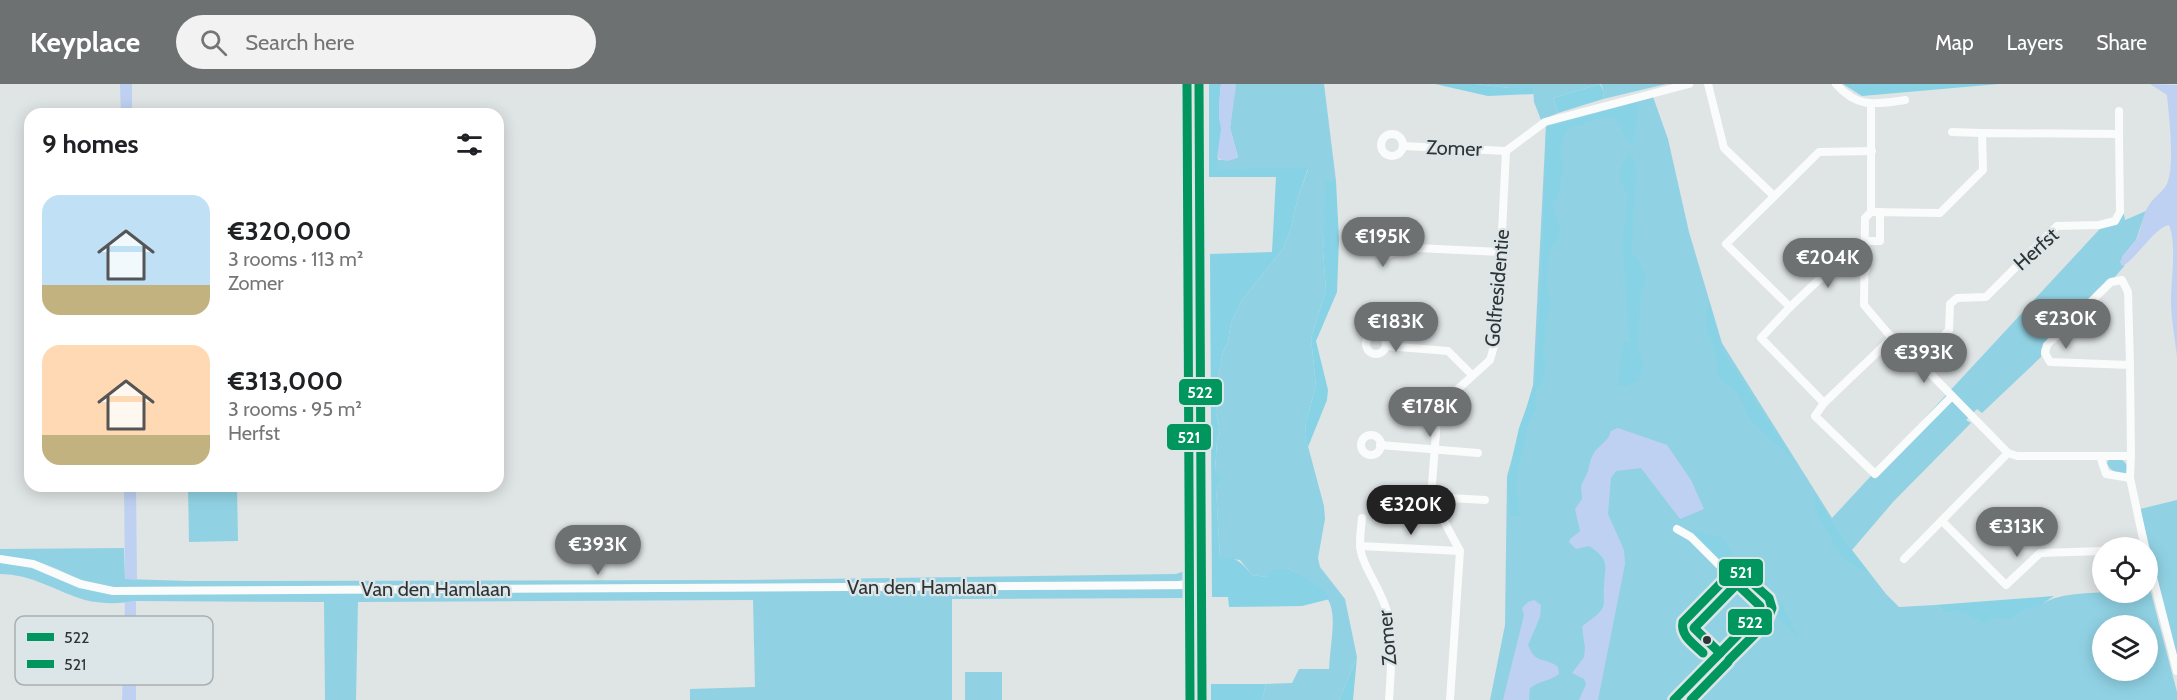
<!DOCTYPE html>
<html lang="en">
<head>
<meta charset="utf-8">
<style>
  :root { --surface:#fff; --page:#f2f2f2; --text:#202124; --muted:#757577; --accent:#6d7172 }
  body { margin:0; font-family:Cabin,sans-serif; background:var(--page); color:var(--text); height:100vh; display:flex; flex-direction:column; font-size:22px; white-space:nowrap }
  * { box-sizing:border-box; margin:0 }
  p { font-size:20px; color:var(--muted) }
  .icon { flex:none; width:33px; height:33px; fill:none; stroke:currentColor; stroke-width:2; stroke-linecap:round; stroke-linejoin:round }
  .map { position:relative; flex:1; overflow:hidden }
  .drawer { position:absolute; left:24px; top:24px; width:480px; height:384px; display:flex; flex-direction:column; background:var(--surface); border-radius:18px; box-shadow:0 3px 15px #0003 }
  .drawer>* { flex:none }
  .controls { position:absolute; left:2092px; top:453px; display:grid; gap:12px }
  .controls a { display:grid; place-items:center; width:66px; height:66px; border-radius:50%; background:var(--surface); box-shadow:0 3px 15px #0003; font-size:30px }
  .price { position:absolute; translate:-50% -51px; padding:0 14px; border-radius:21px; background:var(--accent); color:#fff; font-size:20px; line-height:39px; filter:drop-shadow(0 2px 3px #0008) }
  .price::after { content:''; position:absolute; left:50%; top:36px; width:18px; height:14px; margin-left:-9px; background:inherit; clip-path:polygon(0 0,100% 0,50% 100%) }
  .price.on { background:#222; color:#fff }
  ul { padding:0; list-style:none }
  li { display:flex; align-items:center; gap:18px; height:150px; padding:0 18px }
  li span { display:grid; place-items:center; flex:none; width:168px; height:120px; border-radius:18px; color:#555 }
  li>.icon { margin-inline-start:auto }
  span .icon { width:72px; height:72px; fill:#fffc; stroke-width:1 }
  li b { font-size:26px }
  h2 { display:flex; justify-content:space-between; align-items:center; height:72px; padding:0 18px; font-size:26px }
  header { display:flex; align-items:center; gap:36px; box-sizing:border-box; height:84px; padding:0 30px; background:var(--accent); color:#fff }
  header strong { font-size:28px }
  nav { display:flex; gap:33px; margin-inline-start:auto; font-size:21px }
  .search { width:420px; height:54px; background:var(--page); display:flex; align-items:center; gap:15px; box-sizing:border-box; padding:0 21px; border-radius:33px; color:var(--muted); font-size:22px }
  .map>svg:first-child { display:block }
  .green { fill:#90d2e4; fill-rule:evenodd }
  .forest { fill:#87d2e5 }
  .water { fill:#bed1f2 }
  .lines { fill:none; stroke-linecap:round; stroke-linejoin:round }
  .minor { stroke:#fafbfb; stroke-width:8 }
  .bus-1-casing { stroke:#dce5e8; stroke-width:14 }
  .bus-2-casing { stroke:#dce5e8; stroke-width:14 }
  .bus-1 { stroke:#00965e; stroke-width:9 }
  .bus-2 { stroke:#00965e; stroke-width:9 }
  .bus-dot { fill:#2f3334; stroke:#dce5e8; stroke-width:2 }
  .labels { text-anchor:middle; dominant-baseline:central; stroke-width:4.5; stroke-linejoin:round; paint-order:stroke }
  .street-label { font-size:20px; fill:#2f3334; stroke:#dce5e8 }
  .key { fill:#dce5e8; stroke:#a8b0b2; stroke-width:1.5 }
  .key-label { font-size:16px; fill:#2f3334 }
  .line-badge { stroke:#dce5e8; stroke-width:2 }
  .badge-label { font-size:16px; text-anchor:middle; font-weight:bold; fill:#fff }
</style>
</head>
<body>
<header>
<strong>Keyplace</strong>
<div class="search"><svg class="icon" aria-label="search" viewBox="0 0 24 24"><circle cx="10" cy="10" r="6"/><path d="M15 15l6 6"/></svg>Search here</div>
<nav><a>Map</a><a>Layers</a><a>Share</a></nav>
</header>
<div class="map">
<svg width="2177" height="616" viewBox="0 0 2177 616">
  <rect width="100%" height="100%" fill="#dfe4e5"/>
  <g class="green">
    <rect x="1188" y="0" width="7" height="89"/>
    <path d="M1235,0h89l12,97h-9l-4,69 3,41 -15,47 5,48 -10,36 -1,13 19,71 1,13 -7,39 2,9 25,32 12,58 -18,43h-77l4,-16 26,-1 7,-14h30c4,-58 16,-72 -42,-101l-21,9 -14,-2 -12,-15 -20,-2 -5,-87 2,-30 3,-10 -4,-18 1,-32 6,-29 5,-11 3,-18 11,-23 41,-51 8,-21 6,-27 11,-32h-91v-11l2,2 19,-3 -8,-29z"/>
    <polygon points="1476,0 1600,0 1553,14 1558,29 1541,36 1534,18 1533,4 1510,4"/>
    <polygon points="1601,0 1666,0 1603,15 1604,8"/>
    <path d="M1652,10l16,45 21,93 33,111 110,175 277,-299 15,-5 1,6 21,-9 -10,29 -14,17 2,9 3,-3 -14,16h-5l-62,63 -5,7v8l-59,56 -5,-4 -11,11 5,3 -78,79 -41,48 34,44 13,13 36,-2 8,5 101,-7c21,-14 78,-10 104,-11v-2l2,-1 27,103v8h-687l15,-75 2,-149 26,-91 13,-260zM2103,542h45v44h-45z"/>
    <path d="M1188,97h7l2,386 -10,12 -9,2 -75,2 -993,4c-28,-3 -46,-17 -72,-25 -13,-4 -25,-4 -38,-5v-8l124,-1 1,31 64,2 548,-1 439,-6 6,-2 6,-6z"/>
    <path d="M2109,375h12c6,5 8,8 6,15 -9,-1 -16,-1 -20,-11z"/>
    <polygon points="188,402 237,402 238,457 189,458"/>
    <polygon points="2177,416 2177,573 2140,425"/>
    <path d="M0,478c11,1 23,1 33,5 29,10 54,25 85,27l1067,-5 10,8 2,7 1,96h-9l-1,-94 -6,-8 -230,1v101h-262v-11l65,-2 -2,-87 -395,2 -2,98h-31l-1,-98 -188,-1c-16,3 -35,3 -51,-1 -30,-9 -53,-26 -85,-26z"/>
    <rect x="965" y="588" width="37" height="28"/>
  </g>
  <g class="forest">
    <path d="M1209,0h12c-2,16 -1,27 0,43 2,13 -4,28 -4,42l91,-1 -11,33 -6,27 -8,21 -41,51 -11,23 -3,18 -5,11 -6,29 -1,32 4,18 -3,10 -2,30 6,7 -5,9 4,71c17,-2 22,5 32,17l14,2 6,-7 15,-2 18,9 16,11 9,11 -28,7 -73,1 -1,-10h-16l-2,-343 62,-2 4,-75h-67z"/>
    <polygon points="1435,0 1476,0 1510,4 1533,4 1534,10 1488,12"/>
    <polygon points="1600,0 1604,8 1603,15 1558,29 1553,14"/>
    <polygon points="1843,0 1999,0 1862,12"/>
    <path d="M1639,18l-5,41h-5l-10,-20 -7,-6 -16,2 -30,11c-4,13 -7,27 -2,39l-4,11 1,7 -8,18 7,26 -1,6 -10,14 -2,24v16l4,11 -6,27 1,11 -4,6 4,18 -3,17 -8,11 1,17 -8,16 -13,60 5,30 -9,2 -3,-30 4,-28 7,-31 16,-44 7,-114 4,-142z"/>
    <polygon points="1627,71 1633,72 1636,88 1632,170 1637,172 1646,193 1640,217 1638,264 1644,283 1639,296 1625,302 1618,302 1623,258 1630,257 1622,157 1628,112 1620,96 1620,88"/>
    <polygon points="1326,97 1336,97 1339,156 1337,208 1316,257 1328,306 1327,316 1308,363 1305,351 1306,338 1316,302 1311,254 1326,207 1323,166"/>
    <path d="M1709,218l13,48 69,107 -39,-35 -15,-30 -14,-10 -7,-9c3,-12 0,-17 -4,-28 -6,-12 -7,-31 -3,-43z"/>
    <path d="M1814,410l35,53 20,26c-7,-4 -16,-7 -22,-12 -6,-5 -30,-45 -32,-53 -1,-4 -1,-10 -1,-14z"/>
    <path d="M1687,447c14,0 22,6 35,6l17,28 21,14 4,9 18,16 16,33z"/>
    <polygon points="2054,512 2038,523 2028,524 2009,535 1995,534 1984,539 1969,531 1959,527 1946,528 1935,521"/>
    <polygon points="1357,573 1353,616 1339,616"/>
    <polygon points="1211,600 1266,600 1262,616 1211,616"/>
  </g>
  <g class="water">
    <polygon points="120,0 132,0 132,30 121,30"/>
    <polygon points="1221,0 1235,0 1236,2 1230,44 1238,74 1227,77 1217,74 1221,44 1219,34 1219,18"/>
    <path d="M2150,0l27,1v272c-2,-19 -6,-38 -6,-57 0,-21 6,-55 -2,-75 -14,3 -29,28 -42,38l-5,3 -2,-4c3,-9 11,-14 16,-22 6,-11 6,-25 13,-35 5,-8 13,-12 18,-21 8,-19 2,-68 0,-89z"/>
    <path d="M1618,344l49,17 24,35 13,29 -24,10 -39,-51 -25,3 -5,7 -3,36 16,36 1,14 -27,136h-19l7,-16 -2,-5 -12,-6 12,-16 1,-9 -3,-21c6,-7 17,-11 21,-20 2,-5 0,-13 1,-19 0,-21 8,-27 -15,-42l-13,3 -7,-7 1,-3 10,-8 -5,-22 7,-10 -1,-13 7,-15 3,-12 4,-8 13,-13 3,-7z"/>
    <polygon points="124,402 136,402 137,495 125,495"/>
    <path d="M1534,516l7,5 -1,12 -12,28c8,21 17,11 30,22l1,7c-9,7 -20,7 -29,14l-1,12h-26l21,-85 -2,-7 6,-6z"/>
    <polygon points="136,517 136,616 122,616 125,518"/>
  </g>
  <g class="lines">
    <g class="minor">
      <polyline points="1199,0 1202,616"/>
      <polyline points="1708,0 1724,64 1774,112"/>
      <path d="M1836,0c22,25 40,20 69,16"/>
      <polyline points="1871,21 1871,128 1865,134 1864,221 1892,254 1920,279 2008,369 2017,372 2131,372 2130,394 2145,464"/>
      <polyline points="2119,27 2119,50"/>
      <polyline points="1952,48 1982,49"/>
      <circle cx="1392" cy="61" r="11"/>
      <polyline points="1403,62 1506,67"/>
      <polyline points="1872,67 1819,68 1726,160 1790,223 1761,254 1824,319 1815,332 1875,390 1952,312"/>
      <polyline points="1871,128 1940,129 1983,86 1982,49 2119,50 2120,128 2115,137 2099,141 2057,142 1986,213 1957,214 1950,220 1949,246 1920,279"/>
      <circle cx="1386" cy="161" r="10"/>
      <polyline points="1865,157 1880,157 1880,128"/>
      <polyline points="1396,163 1501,168"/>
      <polyline points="1790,223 1829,186 1866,186"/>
      <circle cx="1376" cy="260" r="10"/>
      <polyline points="1386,262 1448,267 1472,291"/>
      <polyline points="2130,281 2128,208 2122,196 2111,198 2047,261 2045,269 2050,278 2130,281 2131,372"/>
      <polyline points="1824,319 1892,254"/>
      <circle cx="1371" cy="361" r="10"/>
      <polyline points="1380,361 1478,369"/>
      <polyline points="2100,372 2106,390 2130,394"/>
      <polyline points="1431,413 1485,416"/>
      <path d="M1362,434c-1,12 -4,26 0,38 7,21 22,38 26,60 5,28 3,56 1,84"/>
      <polyline points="1942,437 2006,501 2040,469 2103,467"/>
      <polyline points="1360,462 1460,467"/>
      <polyline points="2148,474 2177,587"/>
      <polyline points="0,475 33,480 80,500 113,507 1202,501"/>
      <polyline points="1904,475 2008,369"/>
      <polyline points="1720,569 1694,544 1737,500"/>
      <polyline points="1450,616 1460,467 1431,413 1438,323 1490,276 1494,262 1501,168 1506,67 1545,38 1689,0"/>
      <polyline points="1674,616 1757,531 1760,522 1691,453 1677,445"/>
    </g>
    <g class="bus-1-casing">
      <g id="bus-1">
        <polyline points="1199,0 1202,616"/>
        <polygon points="1737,500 1760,522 1757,531 1720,569 1694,544"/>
        <polyline points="1674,616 1720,569"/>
      </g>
    </g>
    <g class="bus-2-casing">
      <g id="bus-2">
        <polyline points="1187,0 1190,616"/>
        <path d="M1703,569c-9,-9 -23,-17 -20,-31l46,-47 11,-3 29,26 3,10 -6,15 -37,37"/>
        <polyline points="1691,616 1728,578"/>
      </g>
    </g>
    <use href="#bus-1" class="bus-1"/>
    <use href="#bus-2" class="bus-2"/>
  </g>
  <circle class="bus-dot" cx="1707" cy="556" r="5"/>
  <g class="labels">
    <g class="street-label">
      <text transform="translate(1454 64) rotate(2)">Zomer</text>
      <text transform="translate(2036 165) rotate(-42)">Herfst</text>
      <text transform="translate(1497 204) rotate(-85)">Golfresidentie</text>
      <text x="922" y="503">Van den Hamlaan</text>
      <text x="436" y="505">Van den Hamlaan</text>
      <text transform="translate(1387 554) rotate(-95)">Zomer</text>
    </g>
  </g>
  <rect x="15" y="532" width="198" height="69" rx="9" class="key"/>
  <rect x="27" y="549" width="27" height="8" fill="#00965e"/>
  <rect x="27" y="576" width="27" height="8" fill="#00965e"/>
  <g class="key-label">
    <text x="64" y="559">522</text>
    <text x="64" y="586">521</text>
  </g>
  <g class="line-badge">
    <rect x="1178" y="294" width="45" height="28" rx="6" fill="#00965e"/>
    <rect x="1166" y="339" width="46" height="28" rx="6" fill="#00965e"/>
    <rect x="1718" y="474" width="46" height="29" rx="6" fill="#00965e"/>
    <rect x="1727" y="524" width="46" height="28" rx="6" fill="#00965e"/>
  </g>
  <g class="badge-label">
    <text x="1200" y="314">522</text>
    <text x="1189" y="359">521</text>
    <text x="1741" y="494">521</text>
    <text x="1750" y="544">522</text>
  </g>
</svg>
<div class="controls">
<a><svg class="icon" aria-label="locate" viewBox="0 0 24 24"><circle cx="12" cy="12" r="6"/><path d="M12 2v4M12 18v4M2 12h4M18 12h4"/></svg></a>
<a><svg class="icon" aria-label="layers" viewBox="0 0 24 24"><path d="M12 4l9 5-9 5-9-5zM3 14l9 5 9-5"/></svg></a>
</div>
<b class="price" style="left:1383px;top:184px">€195K</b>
<b class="price" style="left:1828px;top:205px">€204K</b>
<b class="price" style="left:2066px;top:266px">€230K</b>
<b class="price" style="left:1396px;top:269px">€183K</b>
<b class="price" style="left:1924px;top:300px">€393K</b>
<b class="price" style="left:1430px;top:354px">€178K</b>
<b class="price on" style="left:1411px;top:452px">€320K</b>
<b class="price" style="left:2017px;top:474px">€313K</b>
<b class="price" style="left:598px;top:492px">€393K</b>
<section class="drawer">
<h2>9 homes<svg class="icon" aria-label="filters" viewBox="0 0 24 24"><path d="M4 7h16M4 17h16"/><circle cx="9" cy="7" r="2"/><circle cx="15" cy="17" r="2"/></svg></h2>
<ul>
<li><span style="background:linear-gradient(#bfe0f5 75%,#c2b280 0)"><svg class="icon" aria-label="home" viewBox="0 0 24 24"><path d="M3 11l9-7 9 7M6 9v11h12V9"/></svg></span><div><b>€320,000</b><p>3 rooms · 113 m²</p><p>Zomer</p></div></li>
<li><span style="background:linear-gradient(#ffd9b3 75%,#c2b280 0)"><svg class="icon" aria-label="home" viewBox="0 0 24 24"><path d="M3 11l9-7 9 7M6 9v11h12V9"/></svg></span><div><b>€313,000</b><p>3 rooms · 95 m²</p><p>Herfst</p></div></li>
</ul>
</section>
</div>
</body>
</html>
